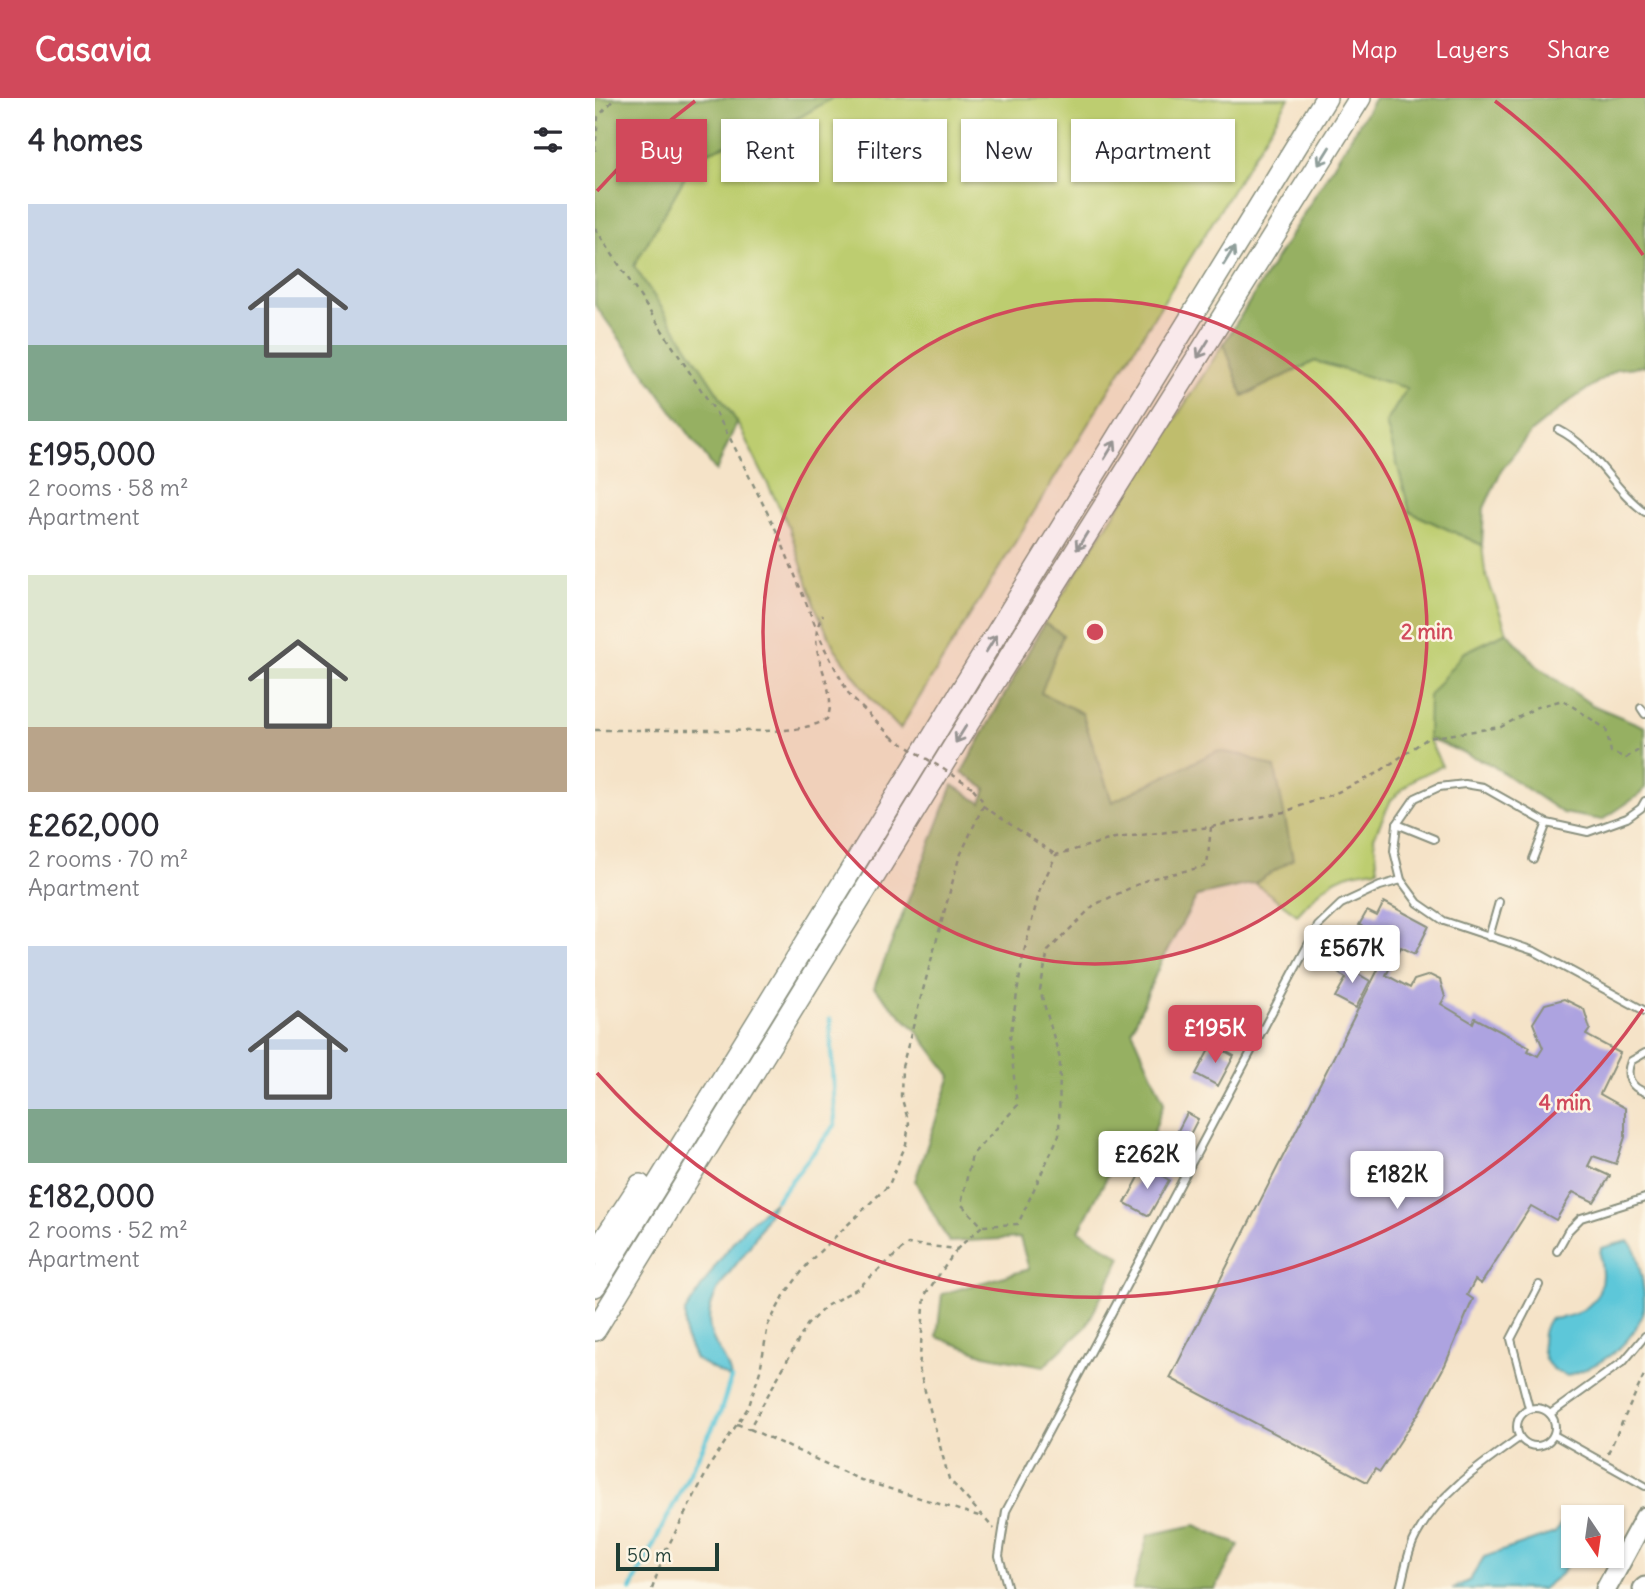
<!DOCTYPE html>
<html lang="en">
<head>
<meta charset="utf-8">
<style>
  :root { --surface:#fff; --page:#f2f2f3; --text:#2b2b33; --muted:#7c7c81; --accent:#d1495b }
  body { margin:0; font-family:Delius,sans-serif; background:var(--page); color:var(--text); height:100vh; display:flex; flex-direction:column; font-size:26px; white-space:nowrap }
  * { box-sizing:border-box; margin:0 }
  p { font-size:23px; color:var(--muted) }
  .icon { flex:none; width:38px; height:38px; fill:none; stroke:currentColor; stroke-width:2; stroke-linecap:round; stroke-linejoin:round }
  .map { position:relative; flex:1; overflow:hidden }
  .panel { display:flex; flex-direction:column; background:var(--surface); width:595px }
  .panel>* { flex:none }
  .banner { position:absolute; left:21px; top:21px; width:665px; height:63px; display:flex; gap:14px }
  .needle { width:46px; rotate:167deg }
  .fabs { position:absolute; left:966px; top:1407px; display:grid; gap:14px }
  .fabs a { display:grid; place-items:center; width:63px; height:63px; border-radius:0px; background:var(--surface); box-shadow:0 2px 5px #0004; font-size:35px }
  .scale { position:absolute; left:21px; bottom:18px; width:103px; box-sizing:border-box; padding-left:7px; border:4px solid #1f3d34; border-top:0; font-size:19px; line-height:24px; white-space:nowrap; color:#1f3d34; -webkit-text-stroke:5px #fcf5e5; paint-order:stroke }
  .price { position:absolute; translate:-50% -60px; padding:0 16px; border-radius:7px; background:#fff; color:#222; font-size:23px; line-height:46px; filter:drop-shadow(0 2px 4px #0008) }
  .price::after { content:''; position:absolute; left:50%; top:42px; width:21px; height:16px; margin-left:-10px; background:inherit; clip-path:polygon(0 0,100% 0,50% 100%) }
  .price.active { background:var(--accent); color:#fff }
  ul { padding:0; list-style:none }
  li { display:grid; align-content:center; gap:14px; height:371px; padding:0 28px }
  li span { display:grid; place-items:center; height:217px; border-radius:0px; color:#555 }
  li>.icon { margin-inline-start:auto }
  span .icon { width:126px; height:126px; fill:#fffc; stroke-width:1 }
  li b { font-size:30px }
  h2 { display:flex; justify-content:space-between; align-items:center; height:84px; padding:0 28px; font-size:30px }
  .chip { padding:0 24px; border-radius:0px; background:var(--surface); box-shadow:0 2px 5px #0004; font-size:24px; line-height:63px }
  .chip.active { background:var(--accent); color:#fff }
  header { display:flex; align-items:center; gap:42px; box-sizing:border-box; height:98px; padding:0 35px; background:var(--accent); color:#fff }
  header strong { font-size:33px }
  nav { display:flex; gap:38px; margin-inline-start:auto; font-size:24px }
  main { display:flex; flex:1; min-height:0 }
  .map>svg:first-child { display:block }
  .green { fill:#bdcd6f; stroke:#6e8552; stroke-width:2 }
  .forest { fill:#96b062; stroke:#5a764b; stroke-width:2 }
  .water { fill:#5dc7d9; stroke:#3e8286; stroke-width:2 }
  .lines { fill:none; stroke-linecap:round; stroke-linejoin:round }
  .stream { stroke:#5dc7d9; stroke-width:4.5 }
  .building { fill:#ada3e0 }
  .service-casing { stroke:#8a907e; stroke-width:10 }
  .primary-casing { stroke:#8a907e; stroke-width:23 }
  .motorway-casing { stroke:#8a907e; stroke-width:24 }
  .path { stroke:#8a907e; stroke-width:2.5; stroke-dasharray:5 5; stroke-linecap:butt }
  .service { stroke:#fff; stroke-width:6 }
  .primary { stroke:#fff; stroke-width:19 }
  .motorway { stroke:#fff; stroke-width:21 }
  .path-bridge { stroke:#8a907e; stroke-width:2.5; stroke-dasharray:5 5; stroke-linecap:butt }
  .oneway { stroke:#8f9e9a }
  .ring { fill:none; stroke:#d1495b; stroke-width:3.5 }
  .centre { fill:#d1495b; stroke:#fcf5e5; stroke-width:3.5 }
  .ring-label { font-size:21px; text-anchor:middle; font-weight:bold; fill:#d1495b; stroke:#fcf5e5; stroke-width:5; stroke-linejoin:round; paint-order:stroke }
</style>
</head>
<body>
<header>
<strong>Casavia</strong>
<nav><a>Map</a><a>Layers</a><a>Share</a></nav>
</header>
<main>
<section class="panel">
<h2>4 homes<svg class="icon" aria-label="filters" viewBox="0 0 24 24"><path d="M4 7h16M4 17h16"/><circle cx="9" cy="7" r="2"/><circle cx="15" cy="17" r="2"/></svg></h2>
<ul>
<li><span style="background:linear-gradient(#c9d6e8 65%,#7fa58c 0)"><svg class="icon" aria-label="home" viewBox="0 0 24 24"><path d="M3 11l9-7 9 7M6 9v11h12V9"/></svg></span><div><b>£195,000</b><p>2 rooms · 58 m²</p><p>Apartment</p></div></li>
<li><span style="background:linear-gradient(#dfe7d0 70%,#b9a48a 0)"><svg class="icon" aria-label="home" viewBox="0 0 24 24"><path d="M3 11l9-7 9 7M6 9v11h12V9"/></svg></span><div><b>£262,000</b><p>2 rooms · 70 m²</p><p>Apartment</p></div></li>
<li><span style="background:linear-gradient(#c9d6e8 75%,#7fa58c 0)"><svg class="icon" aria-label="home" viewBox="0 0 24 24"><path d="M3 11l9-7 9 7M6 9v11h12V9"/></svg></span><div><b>£182,000</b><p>2 rooms · 52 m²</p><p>Apartment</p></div></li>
</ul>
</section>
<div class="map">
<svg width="1050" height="1491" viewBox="0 0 1050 1491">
  <rect width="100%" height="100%" fill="#fcf5e5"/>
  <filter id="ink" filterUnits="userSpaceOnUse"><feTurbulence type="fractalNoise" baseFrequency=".0143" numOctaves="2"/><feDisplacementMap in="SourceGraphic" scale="14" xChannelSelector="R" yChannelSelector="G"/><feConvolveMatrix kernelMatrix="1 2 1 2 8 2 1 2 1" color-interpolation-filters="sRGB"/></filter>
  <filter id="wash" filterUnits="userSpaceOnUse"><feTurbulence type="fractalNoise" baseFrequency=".00686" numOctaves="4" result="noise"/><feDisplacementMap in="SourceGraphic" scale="28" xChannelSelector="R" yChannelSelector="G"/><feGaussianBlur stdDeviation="1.57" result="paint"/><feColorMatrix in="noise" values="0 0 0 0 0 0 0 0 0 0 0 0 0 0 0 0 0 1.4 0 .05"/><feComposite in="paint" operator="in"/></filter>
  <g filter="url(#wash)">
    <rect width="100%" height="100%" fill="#f5e3c8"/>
    <g class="green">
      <polygon points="237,0 694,0 305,631 275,599 239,549 221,511 194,429 142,324 39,168 102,58 205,19"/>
      <path d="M629,245l19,53 72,-35 92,27 3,124 72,33 3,27 22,60 -44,21 -35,85 14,28 -27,12 -24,22 -17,37 4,32c-44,4 -52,15 -81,46l-42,-32 38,-24 -76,-108 -105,51 -30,-89 -42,-20 23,-58 -19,-12z"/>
    </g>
    <g class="forest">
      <polygon points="0,0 237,0 205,19 102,58 39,168 142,324 121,373 0,207"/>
      <polygon points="780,0 1050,0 1050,268 1022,271 975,303 936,334 906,373 889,410 887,447 815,414 791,325 812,290 720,263 648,298 629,245"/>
      <polygon points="449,525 468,537 446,595 487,615 517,704 622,653 648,657 680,670 698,761 660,785 602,798 565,866 537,932 569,1004 552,1054 526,1052 484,1133 526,1159 491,1229 449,1268 390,1257 342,1239 347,1196 434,1171 425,1140 354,1144 320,1083 356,978 321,932 279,890 358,687 386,705 391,691 367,674"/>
      <polygon points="912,534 942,568 997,607 1050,629 1050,690 1044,697 1007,722 968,715 895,666 833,640 834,598 868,555"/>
      <polygon points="600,1427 644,1447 620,1491 538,1491 553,1437"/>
    </g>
    <g class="water">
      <path d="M181,1102c-9,15 -16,30 -25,44 -15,24 -41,44 -42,75 -1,24 20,38 22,60l-36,-20 -10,-22v-25l31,-47 28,-37z"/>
      <path d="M1033,1143c9,7 10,19 12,29 3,12 5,25 4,38 -10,38 -43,57 -77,68 -5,-3 -12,-5 -16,-9 -12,-11 -11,-35 -2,-48 27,-1 52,-13 53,-44 0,-9 -3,-18 -1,-27z"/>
      <polygon points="970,1419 978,1420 978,1457 966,1476 947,1491 857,1491 875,1482 889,1459 960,1435"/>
    </g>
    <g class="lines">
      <g class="stream">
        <polyline points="181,1102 240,1027 235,921"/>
        <polyline points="36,1491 125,1315 136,1281"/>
      </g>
    </g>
    <g id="blocks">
      <g class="building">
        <polygon points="789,804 834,828 820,856 806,849 791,877 815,890 819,882 835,877 845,882 850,899 846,906 878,925 880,920 935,949 933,953 943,958 948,950 938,925 950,906 969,901 989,911 995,931 991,937 1025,955 1005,996 1030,1010 1030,1039 1021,1066 998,1058 993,1068 1015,1078 999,1104 978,1094 961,1122 936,1108 886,1186 880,1182 872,1197 878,1201 850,1267 825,1313 785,1374 780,1371 772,1384 575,1280 789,860 746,840 750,831 786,850 785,852 792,856 798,844 764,827 772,813 782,818"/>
        <polygon points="756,860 763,864 758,873 775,883 761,910 740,899 751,880 743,875 747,868 751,870"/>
        <polygon points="617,946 639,958 623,988 601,976"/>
        <polygon points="592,1015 603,1021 587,1052 576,1046"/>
        <polygon points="550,1068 574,1082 554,1118 530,1105"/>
      </g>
    </g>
  </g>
  <g filter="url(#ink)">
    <use href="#blocks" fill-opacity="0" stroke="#8a907e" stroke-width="2"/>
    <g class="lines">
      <g class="service-casing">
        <g id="service">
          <path d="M964,332c36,18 54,59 86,82"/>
          <polyline points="1046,610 1050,616"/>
          <polyline points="1050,703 1046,710 1032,720 993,734 952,725 888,689 870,686 844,689 820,700 802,726 799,753 806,782 823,805 849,823 939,853 1050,913"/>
          <polyline points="802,726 839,741"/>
          <polyline points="938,761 952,725"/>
          <polyline points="894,839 904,804"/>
          <path d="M1050,955l-14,8c-6,15 -1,26 14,31"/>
          <polyline points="962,1153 973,1133 986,1120 1050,1100"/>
          <circle cx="941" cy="1329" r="19"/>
          <polyline points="934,1310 916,1241 944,1187"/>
          <polyline points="955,1316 1029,1263 1050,1238"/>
          <polyline points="959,1337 1050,1388"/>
          <polyline points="413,1491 404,1458 411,1413 723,828 746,806 785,788 806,782"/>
          <path d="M805,1491c5,-18 7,-37 16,-53 22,-42 65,-71 103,-98"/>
        </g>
      </g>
      <g class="primary-casing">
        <g id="primary">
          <polyline points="1011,1491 1050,1419"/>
          <polyline points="1048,1491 1050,1489"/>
        </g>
      </g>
      <g class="motorway-casing">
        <g id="motorway">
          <polyline points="0,1156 45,1087"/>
          <polyline points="0,1188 731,0"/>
          <polyline points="0,1232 367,635 765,0"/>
        </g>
      </g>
      <g class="path">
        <polyline points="0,53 3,19 20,0"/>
        <polyline points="0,130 120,313 138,346 184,438 229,549 255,598 297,639"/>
        <path d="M0,632c38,0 76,0 114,0 34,0 89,6 118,-11 14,-33 -26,-69 -4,-104"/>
        <polyline points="388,708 461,757"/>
        <polyline points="616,729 612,768 554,781 499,807 453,853 445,892 465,961 464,1037 423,1126 387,1128 366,1106 377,1057 422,1008 415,940 428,858 445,791 461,757 520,740 616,729 689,714 741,695 781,676 833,640 906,629 942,609 968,602 1011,631 1016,654 1031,660 1050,648"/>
        <polyline points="362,1151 330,1197 324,1271 354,1381 399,1431"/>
        <polyline points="142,1326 154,1331 212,1227 231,1208 263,1190 313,1146 362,1151 387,1128"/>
        <polyline points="155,1331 266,1382 387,1419"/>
        <polyline points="1013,1355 1050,1275"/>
        <polyline points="57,1491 70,1454 117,1364 154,1308 165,1273 173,1227 190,1196 215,1163 294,1087 311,1046 314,1025 306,998 307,969 364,760 388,708 386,700 377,689"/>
      </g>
      <use href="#service" class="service"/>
      <use href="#primary" class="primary"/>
      <use href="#motorway" class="motorway"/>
      <polyline class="path-bridge" points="297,639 377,689"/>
    </g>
    <defs><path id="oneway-shaft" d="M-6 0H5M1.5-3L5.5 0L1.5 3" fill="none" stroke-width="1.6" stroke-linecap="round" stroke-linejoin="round" transform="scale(1.75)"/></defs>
    <g class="oneway">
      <use href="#oneway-shaft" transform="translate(729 58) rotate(122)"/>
      <use href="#oneway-shaft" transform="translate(634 158) rotate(-58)"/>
      <use href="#oneway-shaft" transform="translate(608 251) rotate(122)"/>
      <use href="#oneway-shaft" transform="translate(515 352) rotate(-58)"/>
      <use href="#oneway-shaft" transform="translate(487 443) rotate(122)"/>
      <use href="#oneway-shaft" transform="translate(396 546) rotate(-58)"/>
      <use href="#oneway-shaft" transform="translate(366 636) rotate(122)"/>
    </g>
  </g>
  <circle cx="500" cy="534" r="332" fill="#d1495b" fill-opacity=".12"/>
  <g class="ring">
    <circle cx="500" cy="534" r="332"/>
    <path d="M1048 911A665 665 0 0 1 2 975M2 93A665 665 0 0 1 100 3M900 3A665 665 0 0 1 1048 157"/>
  </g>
  <circle cx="500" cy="534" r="10" class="centre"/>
  <g class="ring-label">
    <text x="832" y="541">2 min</text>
    <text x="970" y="1012">4 min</text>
  </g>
</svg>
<div class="fabs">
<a><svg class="needle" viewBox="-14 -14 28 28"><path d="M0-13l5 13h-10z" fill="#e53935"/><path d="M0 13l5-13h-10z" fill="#7c7c81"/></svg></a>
</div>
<div class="scale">50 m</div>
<b class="price" style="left:757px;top:887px">£567K</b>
<b class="price active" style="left:620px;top:967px">£195K</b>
<b class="price" style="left:552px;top:1093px">£262K</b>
<b class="price" style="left:802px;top:1113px">£182K</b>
<div class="banner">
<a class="chip active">Buy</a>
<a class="chip">Rent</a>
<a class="chip">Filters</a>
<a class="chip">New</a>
<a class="chip">Apartment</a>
</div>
</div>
</main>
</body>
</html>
